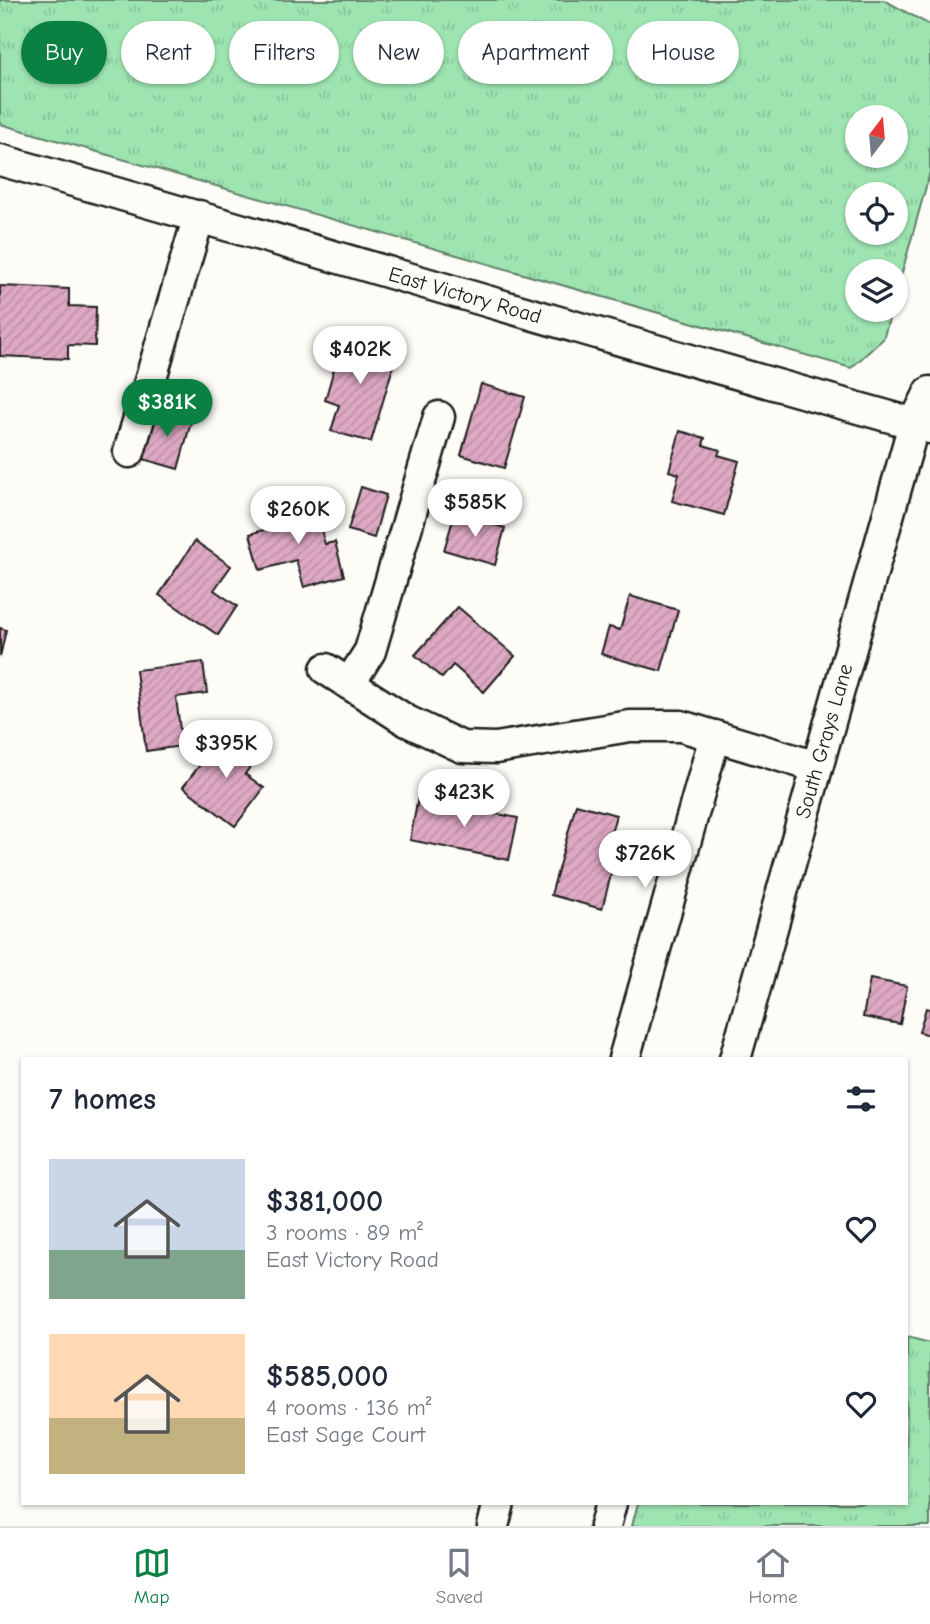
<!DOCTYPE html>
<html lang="en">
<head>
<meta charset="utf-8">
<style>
  :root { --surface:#fff; --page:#f2f2f3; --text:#1f2937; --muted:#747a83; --line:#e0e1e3; --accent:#0b8043 }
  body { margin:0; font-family:"Comic Neue",sans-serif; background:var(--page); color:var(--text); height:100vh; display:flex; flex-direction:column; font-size:26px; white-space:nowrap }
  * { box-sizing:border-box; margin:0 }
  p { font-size:23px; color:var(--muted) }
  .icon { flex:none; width:38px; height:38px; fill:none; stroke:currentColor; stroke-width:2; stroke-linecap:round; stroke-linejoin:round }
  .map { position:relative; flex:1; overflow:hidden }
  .side { position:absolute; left:21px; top:1057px; width:887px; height:448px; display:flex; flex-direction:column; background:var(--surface); border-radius:0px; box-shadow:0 2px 5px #0004 }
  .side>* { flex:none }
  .hud { position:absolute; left:21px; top:21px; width:889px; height:63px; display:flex; gap:14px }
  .needle { width:46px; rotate:16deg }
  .controls { position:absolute; left:845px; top:105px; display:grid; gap:14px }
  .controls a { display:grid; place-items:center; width:63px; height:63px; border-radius:50%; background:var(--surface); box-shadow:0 2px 5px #0004; font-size:35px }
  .price { position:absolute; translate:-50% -60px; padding:0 16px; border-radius:24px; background:#fff; color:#222; font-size:23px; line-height:46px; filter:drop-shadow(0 2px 4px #0008) }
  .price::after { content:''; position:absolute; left:50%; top:42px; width:21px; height:16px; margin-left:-10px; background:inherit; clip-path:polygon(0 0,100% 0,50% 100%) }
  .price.selected { background:var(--accent); color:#fff }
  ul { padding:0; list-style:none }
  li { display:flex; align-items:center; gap:21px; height:175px; padding:0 28px }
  li span { display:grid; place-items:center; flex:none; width:196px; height:140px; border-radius:0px; color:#555 }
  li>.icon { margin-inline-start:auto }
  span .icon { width:84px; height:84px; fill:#fffc; stroke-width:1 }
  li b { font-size:30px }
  h2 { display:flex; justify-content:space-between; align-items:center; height:84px; padding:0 28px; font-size:30px }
  .chip { padding:0 24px; border-radius:32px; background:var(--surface); box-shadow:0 2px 5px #0004; font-size:24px; line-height:63px }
  .chip.selected { background:var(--accent); color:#fff }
  .menu { display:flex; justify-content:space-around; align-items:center; height:98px; border-top:2px solid var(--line); background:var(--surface); font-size:19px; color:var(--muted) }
  .menu a { display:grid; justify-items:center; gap:4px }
  .menu .selected { color:var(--accent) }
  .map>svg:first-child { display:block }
  .grass { fill:url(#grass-tufts); stroke:#5d8066; stroke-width:2; fill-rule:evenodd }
  .building { fill:url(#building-hatch); stroke:#1c1c1c; stroke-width:2 }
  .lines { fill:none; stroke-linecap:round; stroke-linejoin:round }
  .minor-casing { stroke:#1c1c1c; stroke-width:35 }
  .minor { stroke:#fdfcf7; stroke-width:30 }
  .labels { text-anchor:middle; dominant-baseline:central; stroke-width:5; stroke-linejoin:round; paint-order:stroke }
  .street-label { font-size:21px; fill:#1c1c1c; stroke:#fdfcf7 }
</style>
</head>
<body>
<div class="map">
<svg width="930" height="1526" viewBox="0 0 930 1526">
  <defs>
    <pattern id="grass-tufts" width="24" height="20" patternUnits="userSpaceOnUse" patternTransform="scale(1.75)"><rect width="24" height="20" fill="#9ee4b1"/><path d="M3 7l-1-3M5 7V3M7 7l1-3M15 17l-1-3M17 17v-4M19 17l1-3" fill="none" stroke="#88c398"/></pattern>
    <pattern id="building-hatch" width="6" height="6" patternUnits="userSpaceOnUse" patternTransform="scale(1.75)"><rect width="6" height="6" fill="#dda8c2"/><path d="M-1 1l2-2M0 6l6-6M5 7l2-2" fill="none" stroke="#bd90a6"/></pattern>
  </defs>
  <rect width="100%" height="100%" fill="#fdfcf7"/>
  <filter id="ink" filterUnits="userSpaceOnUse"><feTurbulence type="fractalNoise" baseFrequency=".0143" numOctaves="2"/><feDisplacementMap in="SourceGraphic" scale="14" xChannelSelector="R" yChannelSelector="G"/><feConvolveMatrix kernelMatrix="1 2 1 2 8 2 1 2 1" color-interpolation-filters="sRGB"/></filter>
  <g filter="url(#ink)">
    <g class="grass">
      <path d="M0,0h884l46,25v147l-34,122v-23h-38v39h34l-9,29 -32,29 -851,-244zM858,117h38v39h-38zM858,194h38v39h-38z"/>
      <polygon points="907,1337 930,1343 930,1526 632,1526 638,1503 906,1503"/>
    </g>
    <g class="building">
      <polygon points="0,286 69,289 69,306 96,307 95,346 68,345 68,359 0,356"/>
      <polygon points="344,334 398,350 371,442 331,431 339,405 325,400"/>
      <polygon points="481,384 525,397 504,468 461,455"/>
      <polygon points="174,410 193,415 178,469 140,458 153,413 172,418"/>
      <polygon points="680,431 705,438 703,445 720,450 718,455 739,461 724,515 672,501 679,474 669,471"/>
      <polygon points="361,487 386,495 374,538 348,530"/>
      <polygon points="314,504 325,544 335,542 344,576 304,587 296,560 260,570 250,534 270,528 267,518"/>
      <polygon points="455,513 505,528 495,565 444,550"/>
      <polygon points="195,541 231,566 214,590 237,606 218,635 159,595"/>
      <polygon points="630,596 678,610 661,671 601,654 609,627 620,630"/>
      <polygon points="458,607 515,656 484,692 453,665 442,678 415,655"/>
      <polygon points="0,628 6,630 0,657"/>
      <polygon points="203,662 207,693 176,697 182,746 146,751 136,670"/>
      <polygon points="225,732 258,756 245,774 264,788 235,826 183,787"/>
      <polygon points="418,798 518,818 509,860 410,840"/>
      <polygon points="576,804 616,815 608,845 618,848 602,909 551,895"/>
      <polygon points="870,979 907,986 900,1024 863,1017"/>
      <polygon points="926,1008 930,1009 930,1035 919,1032"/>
    </g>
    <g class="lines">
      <g class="minor-casing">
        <g id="minor">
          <path d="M0,160c311,88 619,182 930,268"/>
          <polyline points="129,452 199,216"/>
          <polyline points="326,669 407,721 462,747 496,748 630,726 681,726 817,767"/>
          <polyline points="349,684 370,651 439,417"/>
          <polyline points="624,1059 715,736"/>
          <polyline points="735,1059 914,424 930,392"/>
          <polyline points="493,1526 499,1503"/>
          <polyline points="605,1526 611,1503"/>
        </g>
      </g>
      <use href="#minor" class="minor"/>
    </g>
  </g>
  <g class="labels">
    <g class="street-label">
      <text transform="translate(465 295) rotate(16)">East Victory Road</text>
      <text transform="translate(824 741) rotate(-74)">South Grays Lane</text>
    </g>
  </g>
</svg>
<div class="controls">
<a><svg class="needle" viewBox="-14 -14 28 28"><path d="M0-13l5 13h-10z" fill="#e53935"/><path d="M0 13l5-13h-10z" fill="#747a83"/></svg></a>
<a><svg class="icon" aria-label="locate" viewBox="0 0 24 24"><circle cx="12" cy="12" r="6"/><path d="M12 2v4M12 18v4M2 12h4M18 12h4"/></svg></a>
<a><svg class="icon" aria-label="layers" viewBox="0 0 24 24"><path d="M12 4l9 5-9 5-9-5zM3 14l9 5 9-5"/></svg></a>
</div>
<b class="price" style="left:360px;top:386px">$402K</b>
<b class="price selected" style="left:167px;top:439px">$381K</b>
<b class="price" style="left:475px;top:539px">$585K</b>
<b class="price" style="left:298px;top:546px">$260K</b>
<b class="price" style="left:226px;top:780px">$395K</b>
<b class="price" style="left:464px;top:829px">$423K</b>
<b class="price" style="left:645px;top:890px">$726K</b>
<div class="hud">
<a class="chip selected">Buy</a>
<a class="chip">Rent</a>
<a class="chip">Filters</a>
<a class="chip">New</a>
<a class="chip">Apartment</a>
<a class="chip">House</a>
</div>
<section class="side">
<h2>7 homes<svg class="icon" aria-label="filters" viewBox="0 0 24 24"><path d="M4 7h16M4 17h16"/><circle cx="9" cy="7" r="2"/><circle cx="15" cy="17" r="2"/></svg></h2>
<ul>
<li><span style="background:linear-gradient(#c9d6e8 65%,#7fa58c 0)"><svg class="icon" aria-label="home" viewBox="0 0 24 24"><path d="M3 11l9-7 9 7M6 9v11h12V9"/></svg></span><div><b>$381,000</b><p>3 rooms · 89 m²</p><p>East Victory Road</p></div><svg class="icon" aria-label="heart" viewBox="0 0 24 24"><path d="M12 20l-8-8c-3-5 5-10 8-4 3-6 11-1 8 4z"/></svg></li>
<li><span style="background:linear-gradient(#ffd9b3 60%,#c2b280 0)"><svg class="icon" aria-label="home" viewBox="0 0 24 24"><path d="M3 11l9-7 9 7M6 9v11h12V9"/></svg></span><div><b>$585,000</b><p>4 rooms · 136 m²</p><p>East Sage Court</p></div><svg class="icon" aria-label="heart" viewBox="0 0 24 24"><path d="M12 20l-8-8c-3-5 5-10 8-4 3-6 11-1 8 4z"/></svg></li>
</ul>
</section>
</div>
<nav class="menu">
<a class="selected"><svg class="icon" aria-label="map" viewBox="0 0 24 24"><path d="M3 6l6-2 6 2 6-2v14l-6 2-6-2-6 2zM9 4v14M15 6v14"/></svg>Map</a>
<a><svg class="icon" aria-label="saved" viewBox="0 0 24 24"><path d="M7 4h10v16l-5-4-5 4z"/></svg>Saved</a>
<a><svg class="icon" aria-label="home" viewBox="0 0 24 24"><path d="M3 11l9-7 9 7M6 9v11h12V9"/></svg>Home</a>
</nav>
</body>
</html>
